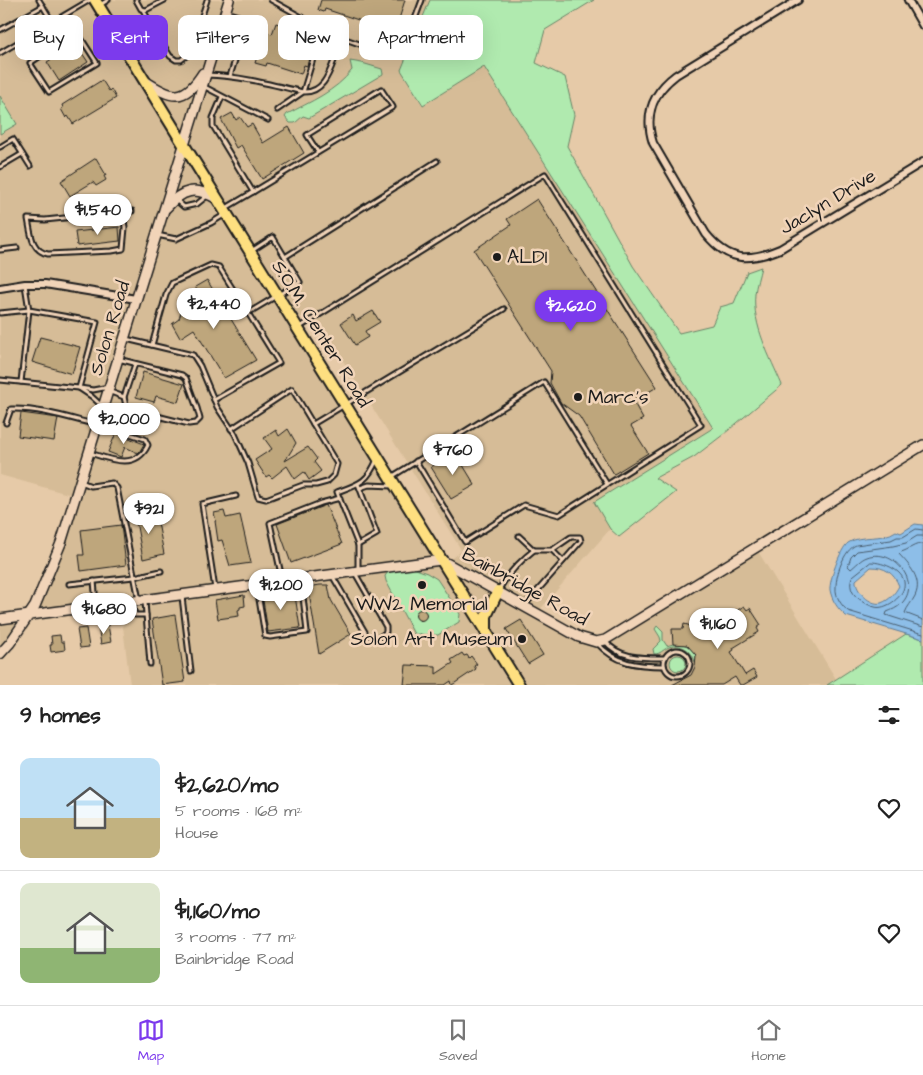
<!DOCTYPE html>
<html lang="en">
<head>
<meta charset="utf-8">
<style>
  :root { --surface:#fff; --page:#f6f6f6; --text:#222; --muted:#767676; --line:#e0e0e0; --accent:#7c3aed }
  body { margin:0; font-family:"Architects Daughter",sans-serif; background:var(--page); color:var(--text); height:100vh; display:flex; flex-direction:column; font-size:19px; white-space:nowrap }
  * { box-sizing:border-box; margin:0 }
  p { font-size:16px; color:var(--muted) }
  .icon { flex:none; width:28px; height:28px; fill:none; stroke:currentColor; stroke-width:2; stroke-linecap:round; stroke-linejoin:round }
  .map { position:relative; height:685px; overflow:hidden }
  .sheet { display:flex; flex-direction:column; background:var(--surface); flex:1 }
  .sheet>* { flex:none }
  .top-card { position:absolute; left:15px; top:15px; width:500px; height:45px; display:flex; gap:10px }
  .price { position:absolute; translate:-50% -42px; padding:0 11px; border-radius:18px; background:#fff; color:#222; font-size:16px; line-height:32px; filter:drop-shadow(0 1px 2px #0008) }
  .price::after { content:''; position:absolute; left:50%; top:30px; width:15px; height:11px; margin-left:-8px; background:inherit; clip-path:polygon(0 0,100% 0,50% 100%) }
  .price.selected { background:var(--accent); color:#fff }
  ul { padding:0; list-style:none }
  li { display:flex; align-items:center; gap:15px; height:125px; padding:0 20px }
  li+li { border-top:1px solid var(--line) }
  li span { display:grid; place-items:center; flex:none; width:140px; height:100px; border-radius:10px; color:#555 }
  li>.icon { margin-inline-start:auto }
  span .icon { width:60px; height:60px; fill:#fffc; stroke-width:1 }
  li b { font-size:21px }
  h2 { display:flex; justify-content:space-between; align-items:center; height:60px; padding:0 20px; font-size:21px }
  .chip { padding:0 18px; border-radius:10px; background:var(--surface); box-shadow:0 5px 20px #0002; font-size:18px; line-height:45px }
  .chip.selected { background:var(--accent); color:#fff }
  .dock { display:flex; justify-content:space-around; align-items:center; height:70px; border-top:1px solid var(--line); background:var(--surface); font-size:14px; color:var(--muted) }
  .dock a { display:grid; justify-items:center; gap:2px }
  .dock .selected { color:var(--accent) }
  .map>svg:first-child { display:block }
  .built { fill:#d6bc97; fill-rule:evenodd }
  .green { fill:#b0eaaf; stroke:#668366 }
  .water { fill:#8dbee8; stroke:#607d96; fill-rule:evenodd }
  .lines { fill:none; stroke-linecap:round; stroke-linejoin:round }
  .shore { stroke:#495d6e; stroke-width:1 }
  .building { fill:#bea67b; stroke:#1c1c1c }
  .lane-casing { stroke:#1c1c1c; stroke-width:7 }
  .street-casing { stroke:#1c1c1c; stroke-width:10 }
  .secondary-casing { stroke:#1c1c1c; stroke-width:12 }
  .primary-casing { stroke:#1c1c1c; stroke-width:14 }
  .lane { stroke:#f1d4b8; stroke-width:3 }
  .street { stroke:#f1d4b8; stroke-width:6 }
  .secondary { stroke:#f1d4b8; stroke-width:9 }
  .primary { stroke:#fedf80; stroke-width:10 }
  .poi-dot { fill:#1c1c1c; stroke:#f1d4b8; stroke-width:2 }
  .labels { text-anchor:middle; dominant-baseline:central; stroke-width:5; stroke-linejoin:round; paint-order:stroke }
  .street-label { font-size:19px; fill:#1c1c1c; stroke:#f1d4b8 }
  .poi-label { font-size:19px; fill:#1c1c1c; stroke:#f1d4b8; text-anchor:start }
</style>
</head>
<body>
<div class="map">
<svg width="923" height="685" viewBox="0 0 923 685">
  <rect width="100%" height="100%" fill="#e6caa8"/>
  <filter id="ink" filterUnits="userSpaceOnUse"><feTurbulence type="fractalNoise" baseFrequency=".02" numOctaves="2"/><feDisplacementMap in="SourceGraphic" scale="10" xChannelSelector="R" yChannelSelector="G"/><feConvolveMatrix kernelMatrix="1 2 1 2 8 2 1 2 1" color-interpolation-filters="sRGB"/></filter>
  <g filter="url(#ink)">
    <path class="built" d="M0,0h430l-29,70 21,35 62,-38 229,361 -119,74 16,27 -73,84 59,29 160,-94 80,131 -9,6h-697l-10,-83 -90,12 -30,40v-35l29,-5 46,-118 -75,-21zM312,311l150,240 -18,12 -150,-242z"/>
    <g class="green">
      <path d="M430,0h164l-49,30 -9,33 29,14 9,38 -7,31 66,120 46,67 33,-8 8,-18 14,-4 13,-31 14,-5c-2,9 -5,18 -6,27 -3,31 15,63 27,91l-58,49 -30,23 -39,21 21,14 -57,45 -9,-8 -16,-27 119,-74 -229,-361 -61,38 -22,-35z"/>
      <path d="M350,61l12,2 20,6 1,5 -74,44 -6,-2 -8,7h-5l-5,-6 2,-3c23,-12 49,-23 65,-44z"/>
      <polygon points="0,96 17,124 0,134"/>
      <polygon points="413,568 427,573 437,579 460,614 459,622 438,635 414,634 386,581 385,576 388,572"/>
      <path d="M657,626l6,6v8l4,6c14,-6 29,0 30,16h-2c-3,-12 -14,-19 -26,-15 -7,3 -8,7 -15,7l-1,-5 8,-8 -1,-4 -5,-8z"/>
      <polygon points="906,634 923,639 923,685 827,685"/>
      <circle cx="678" cy="663" r="8"/>
    </g>
    <path class="water" d="M915,524l8,1v114l-77,-23c-8,-7 -14,-15 -16,-26 -1,-9 10,-41 18,-47 12,-9 34,-2 48,-12l5,2zM871,567c14,0 23,6 28,19 -4,7 -9,14 -18,17 -10,3 -26,-12 -25,-23z"/>
    <g class="lines">
      <g class="shore">
        <path d="M923,530l-7,-1 -13,8h-6l-6,3 -35,5c-12,5 -20,29 -20,42 -1,10 6,19 12,24l75,23"/>
        <path d="M923,536h-6l-11,7 -13,3 -36,5 -6,6 -3,9 3,3c5,-4 10,-10 16,-12 26,-10 56,26 34,47 -4,4 -9,6 -14,8l-1,3 37,12"/>
        <path d="M923,544c-8,-1 -14,6 -22,8l-2,2c10,11 24,25 16,42 -3,6 -8,11 -10,17l18,7"/>
        <path d="M871,562c12,0 36,9 33,25 -2,11 -19,23 -29,20 -6,-1 -13,-6 -17,-9 -7,-5 -9,-14 -6,-21z"/>
      </g>
    </g>
    <g class="building">
      <polygon points="321,0 405,0 395,32 325,9 324,12 318,10"/>
      <polygon points="276,23 305,32 303,36 314,40 307,66 304,65 301,74 267,63 266,66 255,63 265,32 272,34"/>
      <polygon points="76,44 88,62 59,81 47,62"/>
      <polygon points="102,80 109,91 111,89 116,98 73,124 68,116 66,118 61,109 63,108 62,105"/>
      <polygon points="232,113 236,120 240,117 247,127 252,124 263,143 289,127 304,153 262,179 241,145 236,148 221,119"/>
      <polygon points="96,158 106,175 104,176 106,180 96,186 93,182 70,196 61,181"/>
      <polygon points="537,199 657,387 633,401 643,419 631,426 648,453 614,474 579,416 561,403 550,383 551,371 474,250 511,225 507,219"/>
      <polygon points="119,227 120,241 77,246 75,232"/>
      <polygon points="207,280 256,360 224,378 194,329 180,338 172,324 179,319 182,309 178,303 197,290 195,287"/>
      <polygon points="373,311 380,322 365,331 368,337 355,345 341,323 353,315 356,321"/>
      <polygon points="40,337 80,347 72,374 32,362"/>
      <polygon points="143,372 184,384 178,402 156,396 154,402 136,397"/>
      <polygon points="21,413 58,418 54,441 18,436"/>
      <polygon points="288,429 296,443 285,461 308,447 317,459 314,462 321,471 309,480 304,472 295,479 287,466 272,478 269,475 266,477 255,460 272,449 264,438 276,430 279,436"/>
      <polygon points="116,433 144,444 140,451 138,453 125,447 121,457 108,452"/>
      <polygon points="455,452 475,485 451,499 431,467"/>
      <polygon points="326,505 342,544 291,563 277,524"/>
      <polygon points="224,511 226,518 240,515 251,563 230,566 222,540 218,541 215,521 216,521 214,513"/>
      <polygon points="156,512 164,554 143,559 135,516"/>
      <polygon points="121,525 126,565 81,571 79,555 84,555 81,530"/>
      <polygon points="320,585 328,585 331,600 351,634 319,654 308,587"/>
      <polygon points="294,589 300,628 268,632 262,594"/>
      <polygon points="244,595 245,606 240,607 240,609 238,610 239,616 218,619 215,600"/>
      <polygon points="744,606 747,610 750,608 761,625 757,628 759,632 733,648 734,650 731,652 745,675 753,670 757,677 743,685 740,685 735,677 722,685 672,685 691,675 695,667 696,655 687,645 673,644 672,629 683,629 684,624 688,625 705,634 707,631 713,636 730,626 725,618"/>
      <circle cx="421" cy="615" r="5.5"/>
      <polygon points="175,615 185,682 162,685 152,619"/>
      <polygon points="521,620 543,655 528,664 506,629"/>
      <polygon points="108,625 111,642 101,644 98,627"/>
      <polygon points="86,628 89,647 80,648 77,629"/>
      <polygon points="60,635 61,642 64,642 65,650 51,652 50,645 52,645 51,636"/>
      <polygon points="462,653 464,656 467,655 469,658 471,656 477,664 474,666 476,669 452,685 451,681 445,685 404,685 406,665 436,666 436,674 453,663 451,660"/>
    </g>
    <g class="lines">
      <g class="lane-casing">
        <g id="lane">
          <polyline points="39,0 53,23"/>
          <polyline points="136,0 141,9 146,10 165,0"/>
          <polyline points="271,0 334,35 382,52 405,46 422,0"/>
          <polyline points="100,5 108,0"/>
          <polyline points="143,10 170,56 176,60 181,60 190,53 207,0"/>
          <polyline points="226,12 248,19 230,76"/>
          <polyline points="0,30 43,6"/>
          <polyline points="33,34 45,53 30,63 49,92 97,63 77,32 45,53"/>
          <polyline points="0,53 90,0"/>
          <path d="M206,75c34,1 64,9 97,17 20,1 26,-18 32,-34l-19,-9 -13,43 -26,18"/>
          <polyline points="203,86 268,120"/>
          <polyline points="222,97 213,118 213,126 253,192 226,208"/>
          <polyline points="0,147 13,139 30,166"/>
          <polyline points="0,167 22,154"/>
          <polyline points="253,192 393,107 381,89 307,135 318,152"/>
          <polyline points="177,201 184,207 197,204 207,196"/>
          <path d="M123,212l2,16 -2,21 -11,2 -64,3c-17,-3 -17,-21 -20,-35l17,1 87,-9"/>
          <polyline points="157,235 176,239 211,223 224,215"/>
          <polyline points="0,250 17,248"/>
          <polyline points="285,257 437,161"/>
          <polyline points="0,313 29,310 97,322 79,388 0,380"/>
          <polyline points="300,327 545,174 701,425 559,515 524,505 465,542 416,461"/>
          <polyline points="126,339 193,355 200,366 217,407 235,434 248,463 258,497 266,499 303,485 316,485 327,482 334,475 337,464 313,424 504,309"/>
          <polyline points="152,345 166,295 172,283 211,265 219,267 248,313 300,282 273,237 253,250"/>
          <polyline points="21,382 29,310 25,285"/>
          <polyline points="79,388 91,396 102,406"/>
          <polyline points="80,388 93,390 109,387"/>
          <polyline points="108,391 124,397 126,406 129,409 189,424 196,423 200,419 197,408 186,378 182,375 118,359"/>
          <polyline points="124,397 135,364"/>
          <polyline points="214,400 279,363 248,313"/>
          <path d="M6,423l5,-14c28,-1 58,9 86,16"/>
          <polyline points="231,429 292,389 313,424"/>
          <path d="M90,453c19,6 46,18 58,-8l-3,-6 -45,-15"/>
          <polyline points="393,476 544,382 607,484"/>
          <polyline points="81,482 91,486 112,483 117,488 139,600"/>
          <polyline points="358,484 377,534 358,545"/>
          <polyline points="360,488 369,485 393,486"/>
          <polyline points="519,536 534,550 552,550 563,561"/>
          <path d="M358,570v-25l-21,-53c22,-8 31,-10 40,-33"/>
          <path d="M333,577l35,60c8,4 12,0 18,-5v-5l-31,-54"/>
          <polyline points="282,579 270,523 321,503 340,498"/>
          <polyline points="94,581 96,604"/>
          <polyline points="69,584 134,577 161,571"/>
          <polyline points="257,587 265,636 270,637 307,632 301,579"/>
          <polyline points="215,589 202,504 236,496"/>
          <path d="M498,591c9,-16 22,-30 36,-41"/>
          <polyline points="182,597 191,671"/>
          <polyline points="132,602 135,615 146,615"/>
          <polyline points="145,602 150,664"/>
          <polyline points="524,606 581,541 580,537 571,537 552,550"/>
          <path d="M605,641c14,18 39,17 60,17"/>
          <path d="M597,643c19,21 40,23 67,23"/>
          <circle cx="677" cy="663" r="13"/>
        </g>
      </g>
      <g class="street-casing">
        <g id="street">
          <path d="M798,0l-122,75c-24,18 -32,40 -23,68l53,91c23,28 42,28 74,15l143,-87"/>
          <polyline points="908,0 923,26"/>
          <polyline points="0,288 25,284 45,284 136,299"/>
        </g>
      </g>
      <g class="secondary-casing">
        <g id="secondary">
          <path d="M145,81c27,18 39,22 58,-8"/>
          <path d="M166,208c17,-19 29,-22 51,-9"/>
          <polyline points="0,619 441,560 579,637 596,642 605,640 923,445"/>
          <polyline points="0,654 10,643 35,606 61,543 229,0"/>
        </g>
      </g>
      <g class="primary-casing">
        <g id="primary">
          <polyline points="95,0 184,145 519,685"/>
          <polyline points="486,631 486,616 498,591"/>
        </g>
      </g>
      <use href="#lane" class="lane"/>
      <use href="#street" class="street"/>
      <use href="#secondary" class="secondary"/>
      <use href="#primary" class="primary"/>
    </g>
  </g>
  <g class="poi-dot">
    <circle cx="497" cy="257" r="5"/>
    <circle cx="578" cy="397" r="5"/>
    <circle cx="422" cy="585" r="5"/>
    <circle cx="522" cy="639" r="5"/>
  </g>
  <g class="labels">
    <g class="street-label">
      <text transform="translate(828 202) rotate(-31)">Jaclyn Drive</text>
      <text transform="translate(110 328) rotate(-73)">Solon Road</text>
      <text transform="translate(321 334) rotate(58)">S.O.M. Center Road</text>
      <text transform="translate(525 587) rotate(29)">Bainbridge Road</text>
    </g>
    <g class="poi-label">
      <text x="507" y="257">ALDI</text>
      <text x="588" y="397">Marc's</text>
      <text x="422" y="604" text-anchor="middle">WW2 Memorial</text>
      <text x="512" y="639" text-anchor="end">Solon Art Museum</text>
    </g>
  </g>
</svg>
<b class="price" style="left:98px;top:236px">$1,540</b>
<b class="price" style="left:214px;top:330px">$2,440</b>
<b class="price selected" style="left:571px;top:332px">$2,620</b>
<b class="price" style="left:124px;top:445px">$2,000</b>
<b class="price" style="left:453px;top:476px">$760</b>
<b class="price" style="left:149px;top:535px">$921</b>
<b class="price" style="left:281px;top:611px">$1,200</b>
<b class="price" style="left:104px;top:635px">$1,680</b>
<b class="price" style="left:718px;top:650px">$1,160</b>
<div class="top-card">
<a class="chip">Buy</a>
<a class="chip selected">Rent</a>
<a class="chip">Filters</a>
<a class="chip">New</a>
<a class="chip">Apartment</a>
</div>
</div>
<section class="sheet">
<h2>9 homes<svg class="icon" aria-label="filters" viewBox="0 0 24 24"><path d="M4 7h16M4 17h16"/><circle cx="9" cy="7" r="2"/><circle cx="15" cy="17" r="2"/></svg></h2>
<ul>
<li><span style="background:linear-gradient(#bfe0f5 60%,#c2b280 0)"><svg class="icon" aria-label="home" viewBox="0 0 24 24"><path d="M3 11l9-7 9 7M6 9v11h12V9"/></svg></span><div><b>$2,620/mo</b><p>5 rooms · 168 m²</p><p>House</p></div><svg class="icon" aria-label="heart" viewBox="0 0 24 24"><path d="M12 20l-8-8c-3-5 5-10 8-4 3-6 11-1 8 4z"/></svg></li>
<li><span style="background:linear-gradient(#dfe7d0 65%,#8fb573 0)"><svg class="icon" aria-label="home" viewBox="0 0 24 24"><path d="M3 11l9-7 9 7M6 9v11h12V9"/></svg></span><div><b>$1,160/mo</b><p>3 rooms · 77 m²</p><p>Bainbridge Road</p></div><svg class="icon" aria-label="heart" viewBox="0 0 24 24"><path d="M12 20l-8-8c-3-5 5-10 8-4 3-6 11-1 8 4z"/></svg></li>
</ul>
</section>
<nav class="dock">
<a class="selected"><svg class="icon" aria-label="map" viewBox="0 0 24 24"><path d="M3 6l6-2 6 2 6-2v14l-6 2-6-2-6 2zM9 4v14M15 6v14"/></svg>Map</a>
<a><svg class="icon" aria-label="saved" viewBox="0 0 24 24"><path d="M7 4h10v16l-5-4-5 4z"/></svg>Saved</a>
<a><svg class="icon" aria-label="home" viewBox="0 0 24 24"><path d="M3 11l9-7 9 7M6 9v11h12V9"/></svg>Home</a>
</nav>
</body>
</html>
